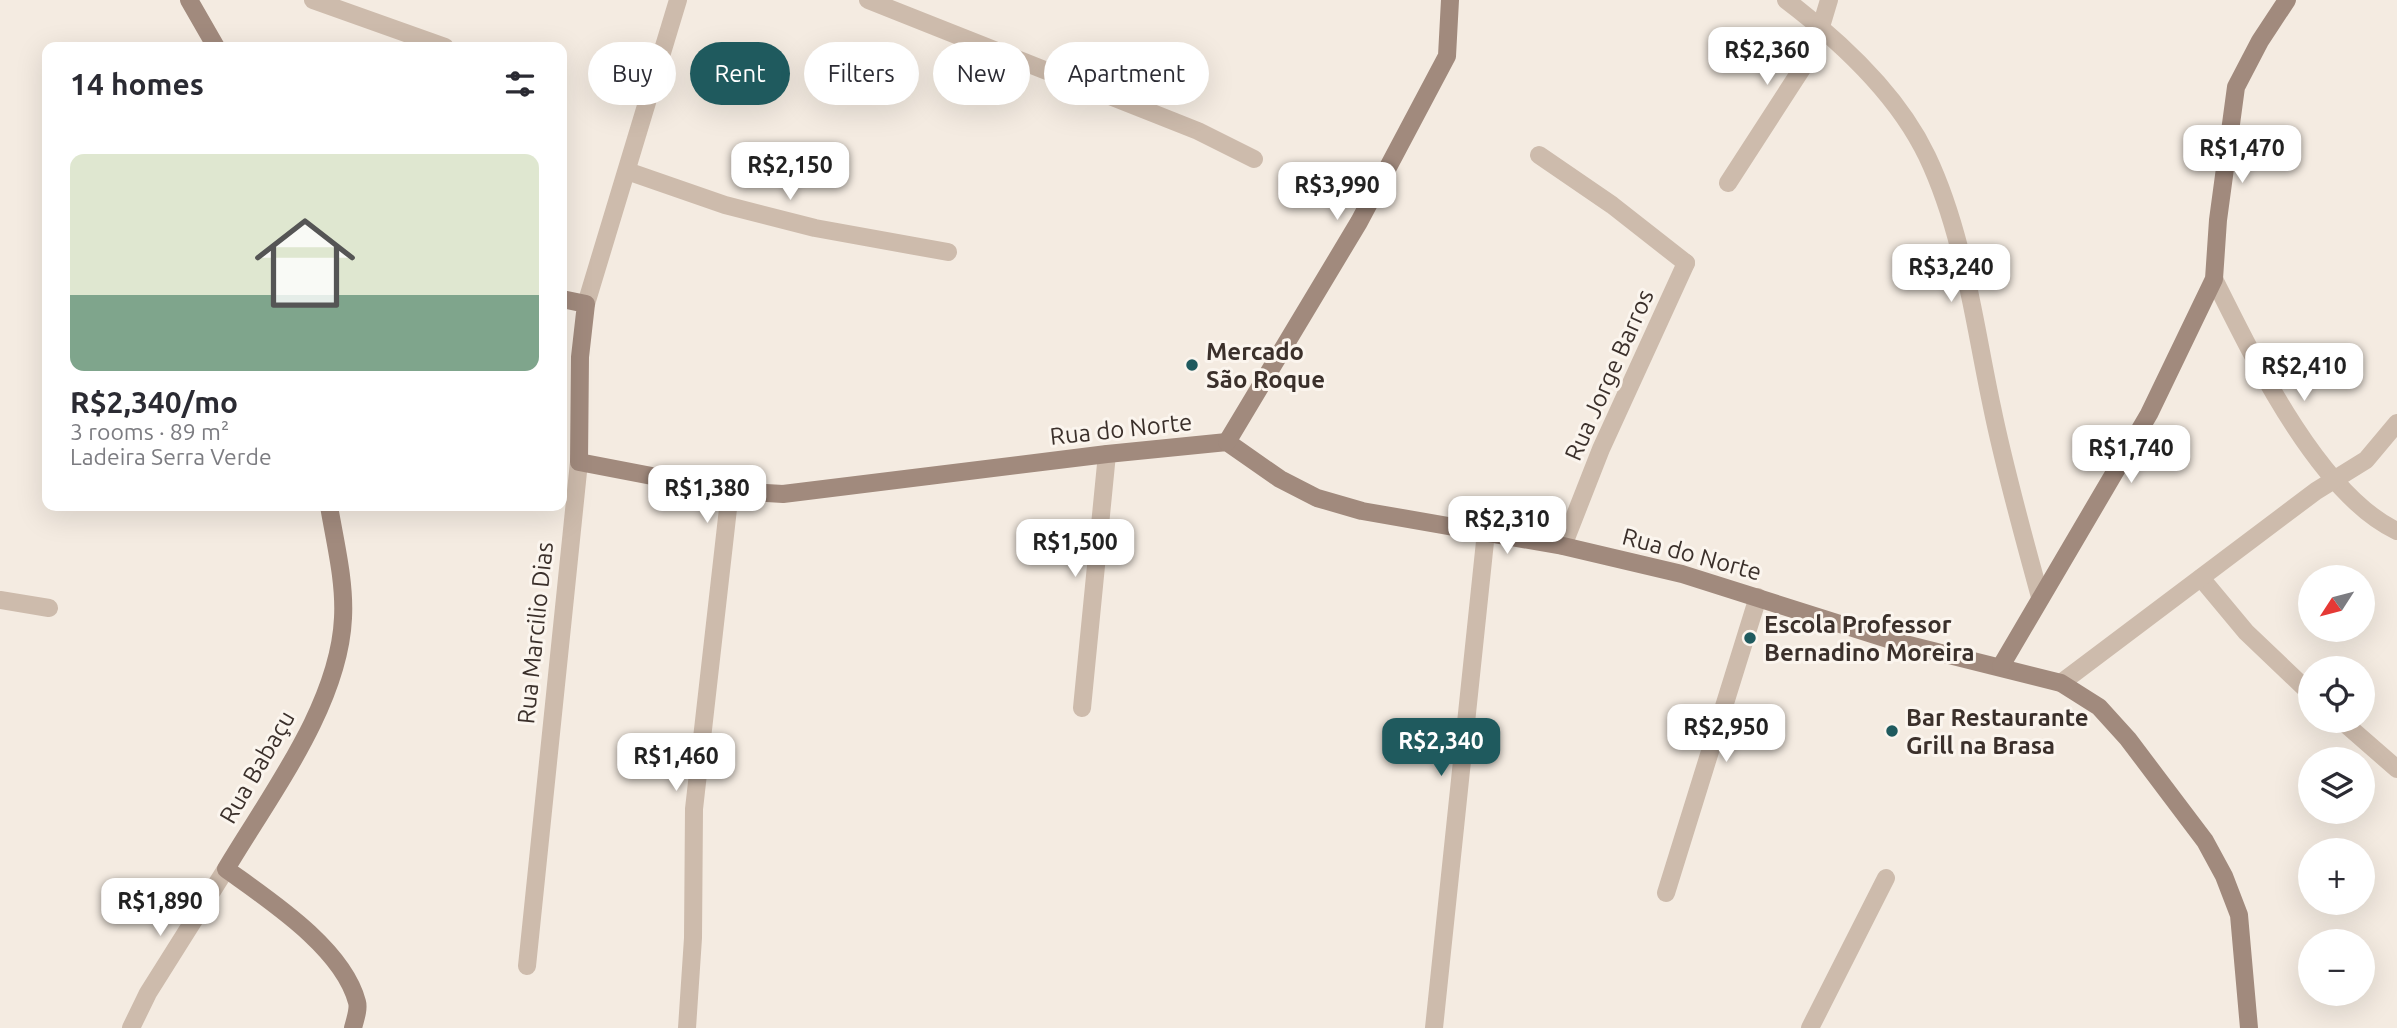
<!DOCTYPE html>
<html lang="en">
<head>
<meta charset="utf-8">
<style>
  :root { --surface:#fff; --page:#f2f2f3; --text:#2b2b33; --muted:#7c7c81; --accent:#1f5a5e }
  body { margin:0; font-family:Ubuntu,sans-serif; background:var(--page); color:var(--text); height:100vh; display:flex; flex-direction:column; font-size:26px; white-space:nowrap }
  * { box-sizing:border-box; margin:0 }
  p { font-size:23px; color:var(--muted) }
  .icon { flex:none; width:38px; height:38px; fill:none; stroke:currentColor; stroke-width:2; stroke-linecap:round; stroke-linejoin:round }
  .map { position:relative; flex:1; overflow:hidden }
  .panel { position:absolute; left:42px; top:42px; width:525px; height:469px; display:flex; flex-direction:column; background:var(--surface); border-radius:14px; box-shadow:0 7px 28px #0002 }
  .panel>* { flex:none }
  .top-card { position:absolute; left:588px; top:42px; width:665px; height:63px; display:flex; gap:14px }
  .needle { width:46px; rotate:234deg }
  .buttons { position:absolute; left:2298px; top:565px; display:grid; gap:14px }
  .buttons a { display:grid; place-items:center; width:77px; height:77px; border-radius:50%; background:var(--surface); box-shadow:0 7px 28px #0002; font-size:35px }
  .price { position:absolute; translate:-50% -60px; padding:0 16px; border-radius:14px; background:#fff; color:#222; font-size:23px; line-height:46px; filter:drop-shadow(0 2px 4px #0008) }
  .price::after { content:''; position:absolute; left:50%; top:42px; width:21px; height:16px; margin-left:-10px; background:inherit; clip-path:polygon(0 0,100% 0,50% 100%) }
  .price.current { background:var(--accent); color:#fff }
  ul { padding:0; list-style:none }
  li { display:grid; align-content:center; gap:14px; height:371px; padding:0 28px }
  li span { display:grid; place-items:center; height:217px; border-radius:14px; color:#555 }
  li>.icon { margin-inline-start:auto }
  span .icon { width:126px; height:126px; fill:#fffc; stroke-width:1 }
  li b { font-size:30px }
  h2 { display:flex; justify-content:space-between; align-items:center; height:84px; padding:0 28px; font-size:30px }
  .pill { padding:0 24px; border-radius:32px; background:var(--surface); box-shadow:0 7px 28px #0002; font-size:24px; line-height:63px }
  .pill.current { background:var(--accent); color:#fff }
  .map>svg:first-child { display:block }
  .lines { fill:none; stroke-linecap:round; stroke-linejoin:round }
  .lane { stroke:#cdbbac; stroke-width:18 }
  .street { stroke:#cdbbac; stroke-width:18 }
  .secondary { stroke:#a18a7d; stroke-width:18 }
  .poi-dot { fill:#1f5a5e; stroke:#fbf5ee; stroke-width:2.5 }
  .labels { text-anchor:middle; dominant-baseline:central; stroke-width:6; stroke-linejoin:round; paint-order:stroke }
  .poi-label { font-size:24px; font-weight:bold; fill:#3b302b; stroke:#fbf5ee; text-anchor:start }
  .street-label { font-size:24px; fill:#3b302b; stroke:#fbf5ee }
</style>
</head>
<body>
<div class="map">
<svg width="2397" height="1028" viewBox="0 0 2397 1028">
  <rect width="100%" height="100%" fill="#f4ebe1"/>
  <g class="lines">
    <g class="lane">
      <polyline points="1539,155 1612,205 1686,263"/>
      <polyline points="2201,578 2246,632 2310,693"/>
      <polyline points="0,600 49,608"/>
      <polyline points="2342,721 2397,769"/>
    </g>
    <g class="street">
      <polyline points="313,0 445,47"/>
      <polyline points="868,0 1198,131 1254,159"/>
      <path d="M1786,0c54,41 111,93 141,156 37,78 47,167 65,251 13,64 31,127 48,190"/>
      <polyline points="627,171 725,205 815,228 948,252"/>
      <polyline points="1728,183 1814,50 1829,0"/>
      <path d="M2214,279c38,76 104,215 183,252"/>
      <polyline points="586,304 678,0"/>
      <polyline points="1563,546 1601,449 1686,263"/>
      <polyline points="2061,683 2316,491 2366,460 2397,423"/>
      <polyline points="1082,708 1107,454"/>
      <polyline points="1666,893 1758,597"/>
      <polyline points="527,966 579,462"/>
      <polyline points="131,1028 148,993 226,869"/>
      <polyline points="687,1028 693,938 694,809 730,491"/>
      <polyline points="1434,1028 1486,532"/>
      <polyline points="1810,1028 1886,878"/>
    </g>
    <g class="secondary">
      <polyline points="189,0 216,47"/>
      <polyline points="562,299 586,304 580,357 579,462 730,491 783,494 1107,454 1227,442 1280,479 1317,498 1362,511 1563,546 1682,574 1897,642 2061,683 2099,707 2128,739 2205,841 2224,876 2239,915 2249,1028"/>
      <polyline points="1227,442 1359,222 1447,56 1450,0"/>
      <path d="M329,506c6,36 16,75 14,112 -4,87 -73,177 -117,251 43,31 117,79 131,133 2,7 -2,18 -4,26"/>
      <polyline points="2001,666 2149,414 2214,279 2218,220 2236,87 2260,41 2287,0"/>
    </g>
  </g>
  <g class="poi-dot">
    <circle cx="1192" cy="365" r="7"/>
    <circle cx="1750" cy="638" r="7"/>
    <circle cx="1892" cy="731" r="7"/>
  </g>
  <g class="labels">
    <g class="poi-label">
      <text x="1206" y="351">Mercado<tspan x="1206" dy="28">São Roque</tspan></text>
      <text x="1764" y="624">Escola Professor<tspan x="1764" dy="28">Bernadino Moreira</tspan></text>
      <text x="1906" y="717">Bar Restaurante<tspan x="1906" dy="28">Grill na Brasa</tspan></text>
    </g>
    <g class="street-label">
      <text transform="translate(1609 375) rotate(-66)">Rua Jorge Barros</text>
      <text transform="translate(1121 429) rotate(-6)">Rua do Norte</text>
      <text transform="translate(1692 554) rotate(15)">Rua do Norte</text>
      <text transform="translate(535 633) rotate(-84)">Rua Marcilio Dias</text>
      <text transform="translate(257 767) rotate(-60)">Rua Babaçu</text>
    </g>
  </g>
</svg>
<div class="buttons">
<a><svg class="needle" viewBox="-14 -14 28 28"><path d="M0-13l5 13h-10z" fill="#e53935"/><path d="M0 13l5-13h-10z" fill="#7c7c81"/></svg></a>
<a><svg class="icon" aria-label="locate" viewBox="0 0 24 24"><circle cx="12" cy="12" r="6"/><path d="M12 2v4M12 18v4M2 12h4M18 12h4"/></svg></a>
<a><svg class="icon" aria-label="layers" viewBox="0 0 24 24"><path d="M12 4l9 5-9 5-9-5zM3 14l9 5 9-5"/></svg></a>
<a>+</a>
<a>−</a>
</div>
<b class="price" style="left:1767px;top:87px">R$2,360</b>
<b class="price" style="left:2242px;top:185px">R$1,470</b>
<b class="price" style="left:790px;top:202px">R$2,150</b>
<b class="price" style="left:1337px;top:222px">R$3,990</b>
<b class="price" style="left:1951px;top:304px">R$3,240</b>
<b class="price" style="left:2304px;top:403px">R$2,410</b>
<b class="price" style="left:2131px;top:485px">R$1,740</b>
<b class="price" style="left:707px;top:525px">R$1,380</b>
<b class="price" style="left:1507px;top:556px">R$2,310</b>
<b class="price" style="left:1075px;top:579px">R$1,500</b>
<b class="price" style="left:1726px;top:764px">R$2,950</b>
<b class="price current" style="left:1441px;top:778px">R$2,340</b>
<b class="price" style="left:676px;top:793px">R$1,460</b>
<b class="price" style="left:160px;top:938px">R$1,890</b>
<div class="top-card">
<a class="pill">Buy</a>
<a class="pill current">Rent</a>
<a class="pill">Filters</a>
<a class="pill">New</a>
<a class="pill">Apartment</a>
</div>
<section class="panel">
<h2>14 homes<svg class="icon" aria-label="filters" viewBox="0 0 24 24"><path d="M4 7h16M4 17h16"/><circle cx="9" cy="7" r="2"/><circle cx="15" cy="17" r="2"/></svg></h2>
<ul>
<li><span style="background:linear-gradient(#dfe7d0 65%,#7fa58c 0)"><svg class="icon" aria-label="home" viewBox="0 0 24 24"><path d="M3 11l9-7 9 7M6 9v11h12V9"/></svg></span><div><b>R$2,340/mo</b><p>3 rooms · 89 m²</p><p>Ladeira Serra Verde</p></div></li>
</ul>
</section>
</div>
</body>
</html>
